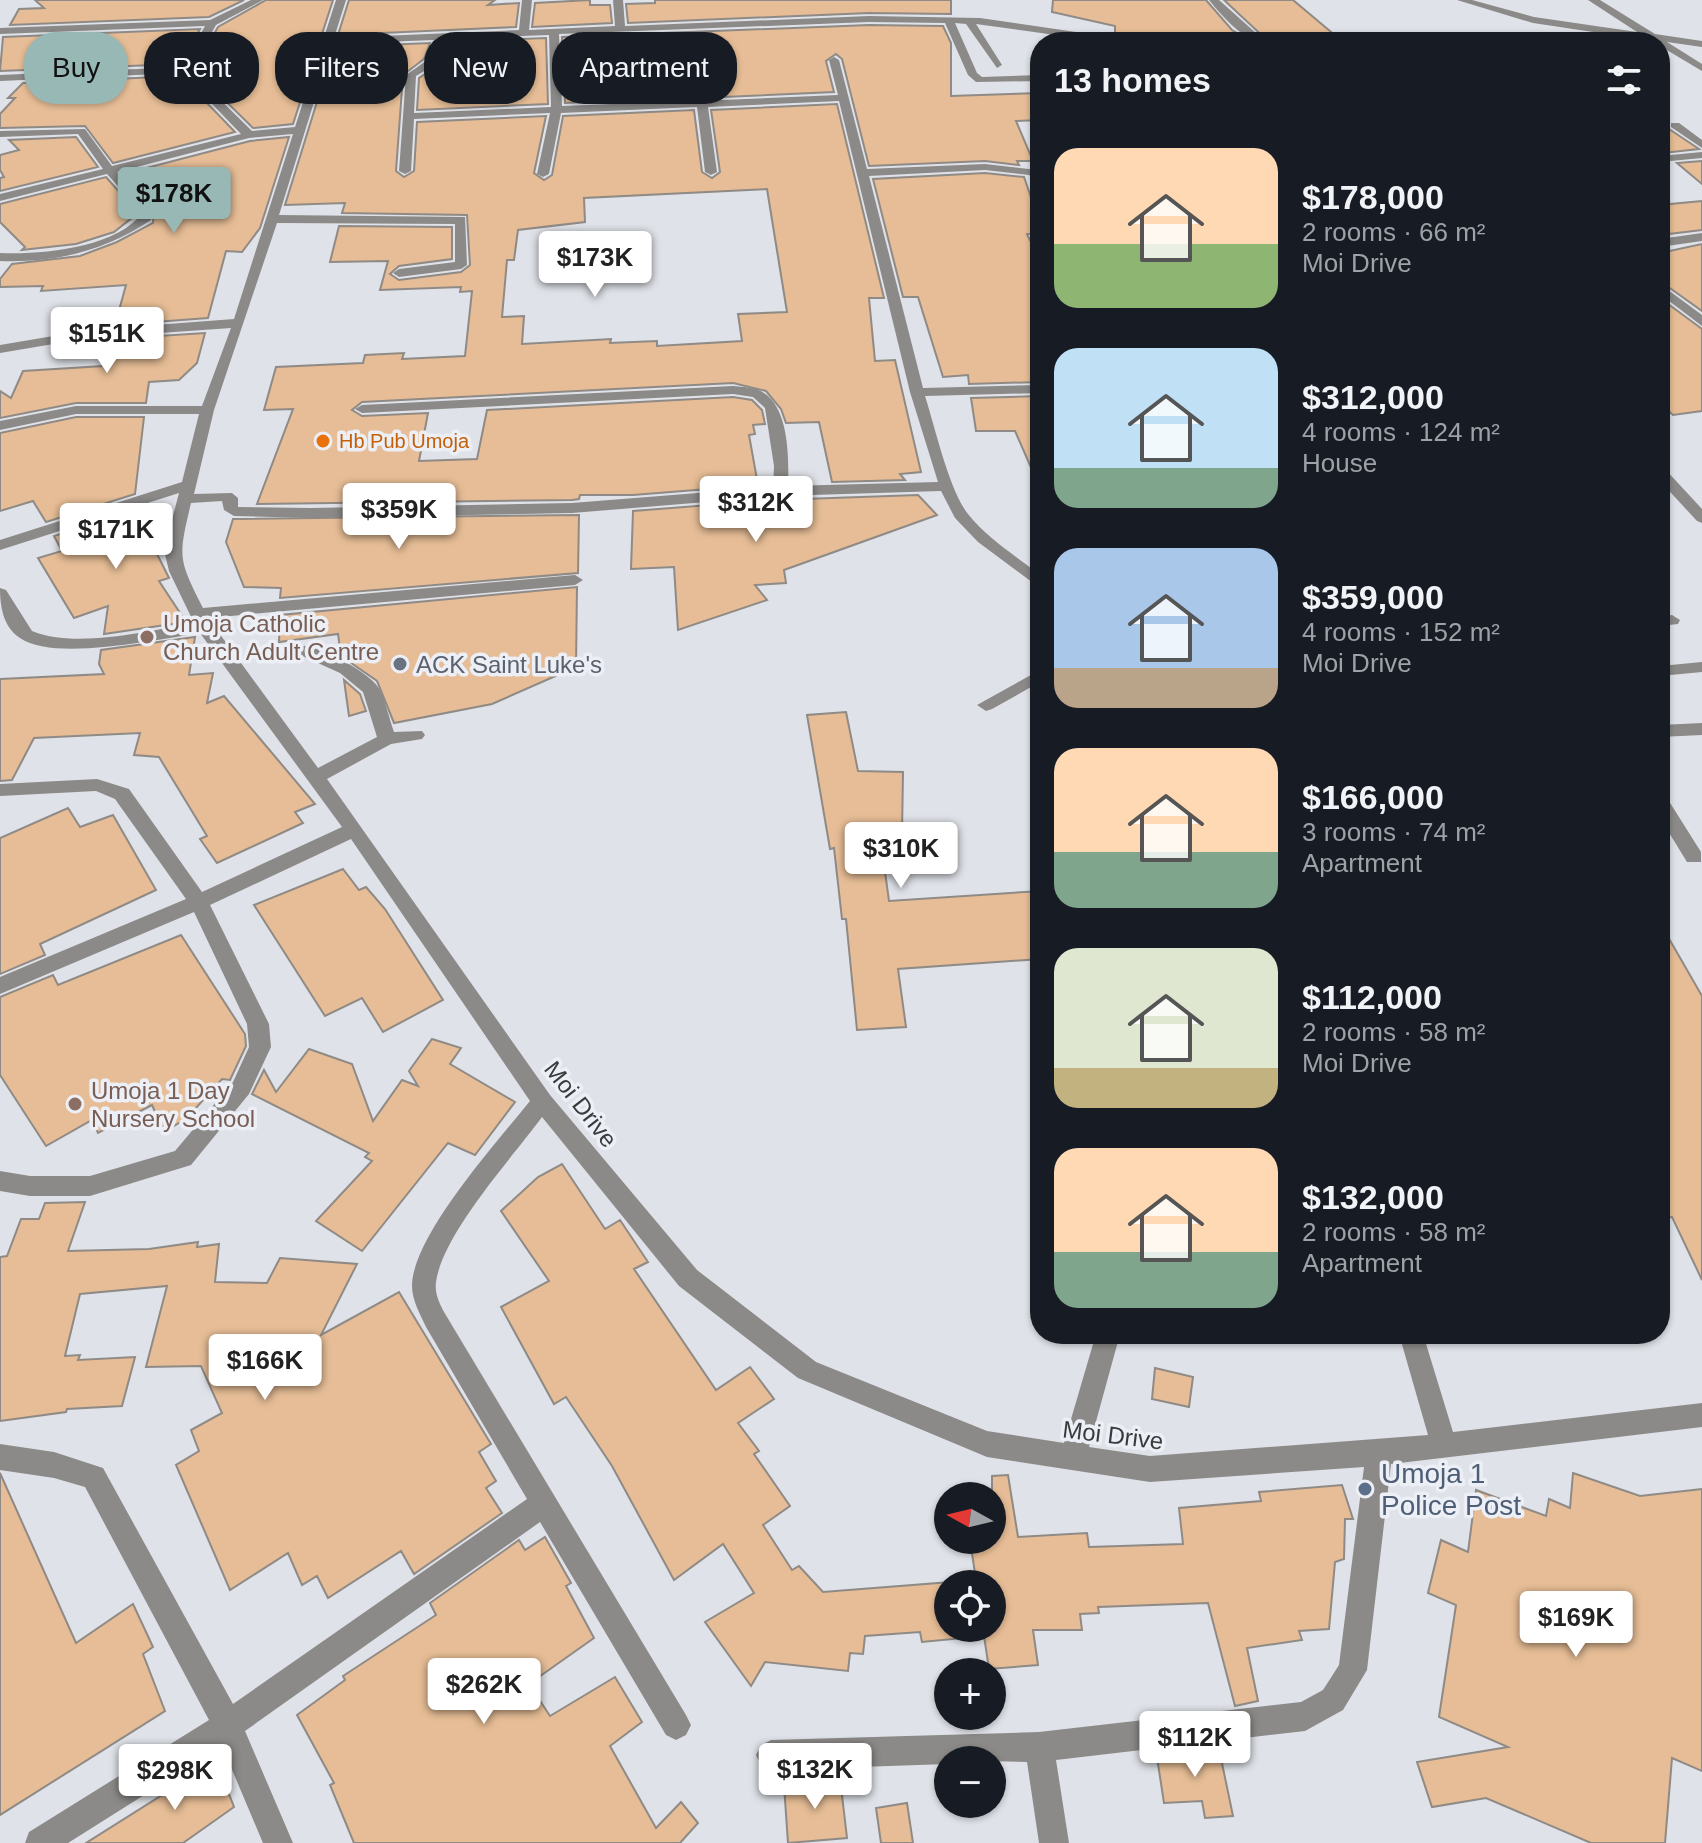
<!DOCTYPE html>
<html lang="en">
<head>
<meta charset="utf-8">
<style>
  :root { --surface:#171b24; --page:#20242c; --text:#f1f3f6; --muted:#9ea1a6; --accent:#97b8b5 }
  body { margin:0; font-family:Arial,sans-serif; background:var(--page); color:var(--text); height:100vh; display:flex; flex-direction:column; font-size:30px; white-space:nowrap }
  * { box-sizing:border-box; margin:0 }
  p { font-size:26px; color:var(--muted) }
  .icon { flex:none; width:44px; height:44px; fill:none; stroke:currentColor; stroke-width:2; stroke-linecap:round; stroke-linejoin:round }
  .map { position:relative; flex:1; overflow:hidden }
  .side { position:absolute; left:1030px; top:32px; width:640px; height:1312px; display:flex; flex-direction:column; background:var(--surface); border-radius:32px; box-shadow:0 2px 6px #0004 }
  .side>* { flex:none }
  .top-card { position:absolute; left:24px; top:32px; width:760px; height:72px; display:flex; gap:16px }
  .needle { width:52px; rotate:278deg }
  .tools { position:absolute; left:934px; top:1482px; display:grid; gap:16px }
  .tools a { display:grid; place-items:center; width:72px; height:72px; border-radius:50%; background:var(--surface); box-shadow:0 2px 6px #0004; font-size:40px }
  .price { position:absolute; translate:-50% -68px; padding:0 18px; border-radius:8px; background:#fff; color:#222; font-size:26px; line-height:52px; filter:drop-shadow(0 2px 4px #0008) }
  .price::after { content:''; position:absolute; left:50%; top:48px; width:24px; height:18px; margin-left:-12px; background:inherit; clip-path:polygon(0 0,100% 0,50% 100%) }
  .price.current { background:var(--accent); color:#111 }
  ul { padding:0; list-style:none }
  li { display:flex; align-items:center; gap:24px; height:200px; padding:0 24px }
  li span { display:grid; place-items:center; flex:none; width:224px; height:160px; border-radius:24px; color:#555 }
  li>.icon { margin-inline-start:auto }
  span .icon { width:96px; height:96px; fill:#fffc; stroke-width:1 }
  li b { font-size:34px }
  h2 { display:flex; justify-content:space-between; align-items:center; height:96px; padding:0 24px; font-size:34px }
  .pill { padding:0 28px; border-radius:32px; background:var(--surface); box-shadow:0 2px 6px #0004; font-size:28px; line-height:72px }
  .pill.current { background:var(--accent); color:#111 }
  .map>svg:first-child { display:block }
  .building { fill:#e6bd96; stroke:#8f8a85; stroke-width:2; fill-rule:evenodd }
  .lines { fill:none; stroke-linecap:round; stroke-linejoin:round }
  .minor { fill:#8c8a88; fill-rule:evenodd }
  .food-dot { fill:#e8710a; stroke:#eceff6; stroke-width:3 }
  .education-dot { fill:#8d6e63; stroke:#eceff6; stroke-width:3 }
  .worship-dot { fill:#6b7280; stroke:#eceff6; stroke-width:3 }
  .service-dot { fill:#5c6f8a; stroke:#eceff6; stroke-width:3 }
  .labels { text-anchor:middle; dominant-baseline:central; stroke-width:7; stroke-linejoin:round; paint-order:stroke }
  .far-food-label { font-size:20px; fill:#c56008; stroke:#eceff6; text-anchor:start }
  .education-label { font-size:24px; fill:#785e54; stroke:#eceff6; text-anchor:start }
  .worship-label { font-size:24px; fill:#5b616d; stroke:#eceff6; text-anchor:start }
  .street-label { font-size:24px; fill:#393b3d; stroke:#eceff6 }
  .near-service-label { font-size:28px; fill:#4e5e75; stroke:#eceff6; text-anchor:start }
</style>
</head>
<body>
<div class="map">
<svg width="1702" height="1843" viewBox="0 0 1702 1843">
  <rect width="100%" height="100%" fill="#dfe2e8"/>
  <g class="building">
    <polygon points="35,0 244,0 209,17 10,25 19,9 44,8"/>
    <polygon points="266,0 333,0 293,124 253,128 194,70 218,27"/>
    <polygon points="349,0 495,0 488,5 519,3 516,27 338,35"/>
    <polygon points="590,0 590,5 610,5 612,23 532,27 535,3"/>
    <polygon points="655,0 951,0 951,14 869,13 628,23 626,4 655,3"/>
    <polygon points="1053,0 1206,0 1232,30 1252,42 1115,42 1115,26 1052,12"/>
    <polygon points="1224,0 1293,0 1343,42 1269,42"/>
    <polygon points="869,25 943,26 951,43 951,96 1040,93 1040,120 1016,121 1033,161 1017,161 1019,165 985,161 869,166 842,59 836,54 826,61 834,92 701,98 697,64 687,58 681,64 684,98 565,103 562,37"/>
    <polygon points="200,29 180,64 0,71 3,37"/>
    <polygon points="546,38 548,104 417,110 419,78 437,66 446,42"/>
    <path d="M430,43l-6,16 -21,16 -7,96 8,6 10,-6 3,-49 129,-6 -12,57 10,7 8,-5 11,-59 131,-6 8,62 10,6 8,-6 -9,-62 126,-6 47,194h-15l6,63 20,-1 26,112 -21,2 5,6 -73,2 -13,-60 -33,1 -5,-14 -15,-18 -33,-8 -371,19 -10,8 10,6 66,-3 -9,48 58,-2 10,-49 246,-13 19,3 10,10 3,14 -12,1 2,9 -6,1 9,50 -125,10h-53l-1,4 -7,1 -315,4 36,-95 -29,1 12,-43 87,-4 2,-8 39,-2 -2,6 63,-3 7,-65 -12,1 1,-5 -81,3 8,-29 -58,1 9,-36 113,1v32l-53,7 -9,8 9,6 62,-8 9,-7 -3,-50 -125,-2 3,-10 -60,2 49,-158zM767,189l20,123 -49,2 4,27 -85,5v-5l-47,2 1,-4 -89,5 2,-28 -22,1 5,-57h7l4,-30 67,-8 -1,-24z"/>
    <polygon points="181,76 235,132 113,163 85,126 0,128 0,114 15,98 8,98 23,83"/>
    <polygon points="1660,123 1668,123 1669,129 1699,149 1663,153 1660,150"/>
    <polygon points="76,137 98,167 0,191 0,178 4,177 0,170 0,155 19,150 9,140"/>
    <polygon points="289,137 260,228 242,252 226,251 208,318 115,325 126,285 41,291 43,286 0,287 0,279 12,264 80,256 117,242 153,223 154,207 123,174 250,141"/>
    <polygon points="1702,161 1702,184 1677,163"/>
    <polygon points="985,173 1024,177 1036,212 1031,212 1039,233 1027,234 1040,260 1040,382 969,384 968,375 943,377 918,297 903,297 873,179"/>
    <polygon points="106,177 138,213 114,232 76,244 22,250 25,247 0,222 0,204"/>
    <polygon points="1702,201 1702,230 1660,235 1660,205"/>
    <polygon points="1702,244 1702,311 1660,281 1660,253"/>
    <polygon points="1660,298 1702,329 1702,411 1673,415 1660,403"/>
    <polygon points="205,333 197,363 179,380 149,382 146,403 76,403 0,418 0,391 11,398 23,371 103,366 111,339"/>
    <polygon points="1040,396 1040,488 1015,431 976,431 971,398"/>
    <polygon points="76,417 144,417 135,494 46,522 33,501 0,511 0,433"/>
    <polygon points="918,495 937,515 784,570 786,583 755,585 767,600 678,630 674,567 631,569 633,511 774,500"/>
    <polygon points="167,505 170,515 162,546 153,546 169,578 159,581 186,622 104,634 108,606 74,618 38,558 62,551 54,536 133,511"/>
    <polygon points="579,515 578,573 280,598 281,588 244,587 226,542 233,519"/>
    <polygon points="577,587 576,667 492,704 394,723 377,681 341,656 338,634 279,642 280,615"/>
    <polygon points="195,637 189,675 213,673 207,703 224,696 315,804 295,812 303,823 217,863 200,839 207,836 159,757 134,755 140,733 34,738 12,780 0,781 0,679 104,674 99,664 101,650"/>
    <polygon points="344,680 360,694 366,711 349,716"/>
    <polygon points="846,712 858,771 903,772 902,833 880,835 889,901 1040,891 1040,959 898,969 906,1027 857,1030 846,919 842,919 834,848 830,849 807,715"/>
    <polygon points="68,808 80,827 113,815 156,890 40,944 45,955 0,974 0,838"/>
    <polygon points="343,869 359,890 366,887 385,909 443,1000 383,1032 362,998 325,1016 254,905"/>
    <polygon points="1660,923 1702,996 1702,1280 1672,1217 1660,1218"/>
    <polygon points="181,935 245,1034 246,1046 230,1080 222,1079 187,1118 164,1132 152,1105 98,1133 92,1120 46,1146 0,1075 0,997 53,975 58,985"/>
    <polygon points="432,1039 461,1048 450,1064 515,1102 475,1155 448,1143 362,1251 316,1221 372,1161 365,1157 369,1153 252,1094 264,1070 276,1092 309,1049 352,1064 373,1121 402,1080 418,1086 409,1071"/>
    <path d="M562,1164l43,65 15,-9 28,42 -14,7 82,121 34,-23 24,32 -36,24 21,28 -5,3 36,52 -27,19 29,45 7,-4 24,26 153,-12 -6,-40h22v-64l16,-1 10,62 69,-4 2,14 94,-3 -4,-36 82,-7 -2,-9 83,-7 11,34h-8l-1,40 -9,3 -6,67 -30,2 3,9 -55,8 11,53 -23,5 -27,-103 -110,4 1,6 -19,1 2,16h-49l5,35 -49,4 -5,-33 -62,6 -2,-10 -55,4 -2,18 -13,-1 -2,18 -83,-9 -14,24 -46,-64 49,-29 -31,-49 -49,36 -62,-114 -46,-69 -12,7 -53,-97 48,-26 -48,-70 37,-34zM948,1584h44v44h-44z"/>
    <polygon points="85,1202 68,1251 149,1249 198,1242 197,1247 219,1244 215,1282 267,1283 280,1258 357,1264 321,1335 399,1292 491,1444 479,1452 496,1481 486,1488 502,1513 414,1574 401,1551 328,1598 317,1576 302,1585 288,1553 230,1590 176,1465 199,1451 191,1430 222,1413 201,1366 146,1367 167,1286 80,1294 65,1356 80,1355 78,1360 135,1357 122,1406 67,1409 66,1412 0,1421 0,1257 7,1256 21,1219 39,1219 45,1203"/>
    <polygon points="1155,1368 1193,1377 1189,1407 1152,1399"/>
    <polygon points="0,1473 76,1643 133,1604 153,1647 143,1654 165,1711 0,1815"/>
    <polygon points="1573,1473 1640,1496 1702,1489 1702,1771 1672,1758 1665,1843 1591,1843 1486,1798 1432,1807 1417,1762 1508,1747 1439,1717 1456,1605 1428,1593 1441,1540 1468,1552 1476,1490 1546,1516 1549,1499 1570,1508"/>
    <polygon points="545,1537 571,1583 566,1586 594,1638 529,1684 550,1716 615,1677 642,1722 610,1746 656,1828 681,1802 698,1823 680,1843 354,1843 330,1785 334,1783 297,1715 345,1680 343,1676 436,1615 430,1603 519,1540 525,1550"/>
    <polygon points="1218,1744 1233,1816 1205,1818 1202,1801 1164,1803 1156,1751"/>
    <polygon points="216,1761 234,1807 183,1843 86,1843"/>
    <polygon points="840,1778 847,1838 788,1843 784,1785"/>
    <polygon points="907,1803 913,1843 881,1843 876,1808"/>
  </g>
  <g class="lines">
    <g class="minor">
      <path d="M251,0h12l-47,25 -26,45 62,61 43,-4 41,-127h10l-12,38 185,-8 3,-30h10l-3,30 86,-4 -2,-26h10l2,26 244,-10 111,2 110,16 15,8 -129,-18 26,41 -5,3 -31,-44 -11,-1 22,50 5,4 58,-2v6l-64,1 -8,-7 -23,-52 -76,-1 -310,12 3,72 125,-5 -3,-37 5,-3 5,3 4,37 140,-6 -9,-35 5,-3 5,3 28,109 118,-5 52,6 3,14 -11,-9 -44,-5 -116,6 54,212 117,-3v8l-115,3c10,31 24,94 43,118 19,24 48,42 72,61v13l-62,-46 -23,-24 -14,-27 -161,5 -208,17 -261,5 -77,-2 -10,-6 -2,-9 -31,2c-13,55 -13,55 12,105l372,-33 8,5 -8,5 -367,33 110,150 59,-31 -14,-45 -23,-19 -42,-19v-8c17,-4 74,27 82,44 6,13 9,28 14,42l28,-1 3,4 -3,4 -31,5 -64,35 223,316 147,175 119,92 171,69 77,12 32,-109h24l-31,113 61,9 278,-21 -29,-101h24l30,98 249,-29v24l-311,37 -24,206 -24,40 -38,21 -249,29 13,83h-30l-12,-81 -79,-2v4l-177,6 -10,-5 -5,-10 5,-10 10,-5 268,-8 262,-30 22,-12 16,-25 25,-198 -214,15 -163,-25 -189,-79 -119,-92 -137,-169c-30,41 -99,116 -106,165 -2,15 7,28 14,40l236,393 5,10 -5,10 -10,5 -10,-5 -126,-213 -295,209 48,112h-30l-41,-97 -154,97h-43l4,-11 180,-112 -124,-233 -31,-9 -54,-8v-26l54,8 49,16 130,236 294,-205 -101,-172c-6,-13 -14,-27 -14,-41 0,-50 86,-145 118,-185l-179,-262 -141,66 59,119 2,23 -22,47 -58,71 -101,31h-60l-30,-5v-20l30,5h60l85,-25 58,-69 16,-35 -2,-23 -53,-112 -194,82v-17l186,-78 -71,-100 -19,-8 -96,5v-12l97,-5 32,10 73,103 140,-65 -142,-194c-41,6 -146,29 -180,5 -17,-11 -20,-32 -20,-50l6,2 26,41c43,18 116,0 162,-8l-25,-52 -5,-21 15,-57 -179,57v-10l182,-58 17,-68h-123l-76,16v-9l76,-15h126l29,-78 -142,10 -89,15v-8l89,-15 145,-11 59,-185 -44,4 -132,34 35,37 -1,11c-46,31 -96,43 -151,41v-8c40,2 117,-5 142,-40l-35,-39 -107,27v-7l103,-25 -25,-35 -78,3v-6l85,-2 27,37 129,-32 -59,-61 -182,8v-6l182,-8 23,-41 -205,8v-6l210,-8zM549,35l2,72 -137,6 2,-37 18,-11 10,-26zM434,40l-8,21 -20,14 -7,96 6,3 6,-3 3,-52 136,-6 -13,61 6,3 6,-3 12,-61 136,-6 8,65 6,3 6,-3 -9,-65 131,-6 71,291 28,90 -150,4c1,-27 1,-77 -24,-93 -8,-6 -22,-6 -31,-7l-371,19 -7,4 7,4 371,-19 20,3 12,11 9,58 -1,21 -201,16 -261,5 -73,-1v-9l-6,-5 -38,1 20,-84 63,-187 178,1v38l-56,7 -6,4 6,4 62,-8 6,-4 -2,-48 -186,-2 53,-171z"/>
      <path d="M1209,0h10l47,42c-22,0 -43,-25 -57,-42z"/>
      <polygon points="1457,0 1472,0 1534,17 1637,32 1588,0 1600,0 1655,34 1702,41 1702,47 1667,42 1702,64 1702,71 1660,46 1660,42 1533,23"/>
      <polygon points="1671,123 1679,123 1702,140 1702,148 1671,127"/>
      <polygon points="1702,152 1702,158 1660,162 1660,156"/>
      <polygon points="1702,233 1702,241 1660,247 1660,239"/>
      <polygon points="1660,284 1702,315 1702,326 1660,294"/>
      <polygon points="1660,468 1665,469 1702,509 1702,523 1697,521 1660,481"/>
      <polygon points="1672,615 1680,620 1678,624 1660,626 1660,616"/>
      <polygon points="1702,662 1702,672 1660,676 1660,666"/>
      <polygon points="1040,670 1040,682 992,709 986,711 977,705"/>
      <polygon points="1702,723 1702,735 1660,737 1660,725"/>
      <polygon points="1660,797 1667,798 1701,852 1701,862 1687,862 1660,818"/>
    </g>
  </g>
  <circle class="food-dot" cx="323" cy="441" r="8"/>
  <g class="education-dot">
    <circle cx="147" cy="637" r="8"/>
    <circle cx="75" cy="1104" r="8"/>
  </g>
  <circle class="worship-dot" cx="400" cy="664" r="8"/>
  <circle class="service-dot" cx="1365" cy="1489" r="8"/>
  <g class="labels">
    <g class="far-food-label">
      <text x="339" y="441">Hb Pub Umoja</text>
    </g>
    <g class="education-label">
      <text x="163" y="623">Umoja Catholic<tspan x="163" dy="28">Church Adult Centre</tspan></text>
      <text x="91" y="1090">Umoja 1 Day<tspan x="91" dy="28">Nursery School</tspan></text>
    </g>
    <g class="worship-label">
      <text x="416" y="664">ACK Saint Luke's</text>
    </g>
    <g class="street-label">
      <text transform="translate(581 1104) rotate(52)">Moi Drive</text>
      <text transform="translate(1113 1435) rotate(7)">Moi Drive</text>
    </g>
    <g class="near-service-label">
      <text x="1381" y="1473">Umoja 1<tspan x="1381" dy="32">Police Post</tspan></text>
    </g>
  </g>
</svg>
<div class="tools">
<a><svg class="needle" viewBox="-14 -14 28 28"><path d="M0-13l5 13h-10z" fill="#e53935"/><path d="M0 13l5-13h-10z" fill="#9ea1a6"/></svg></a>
<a><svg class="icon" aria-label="locate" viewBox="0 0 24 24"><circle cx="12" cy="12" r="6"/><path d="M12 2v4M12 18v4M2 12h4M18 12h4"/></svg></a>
<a>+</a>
<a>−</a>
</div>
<b class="price current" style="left:174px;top:235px">$178K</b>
<b class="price" style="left:595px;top:299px">$173K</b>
<b class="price" style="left:107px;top:375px">$151K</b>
<b class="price" style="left:756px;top:544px">$312K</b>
<b class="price" style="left:399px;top:551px">$359K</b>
<b class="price" style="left:116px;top:571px">$171K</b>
<b class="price" style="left:901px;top:890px">$310K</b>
<b class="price" style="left:265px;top:1402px">$166K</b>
<b class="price" style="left:1576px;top:1659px">$169K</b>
<b class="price" style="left:484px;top:1726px">$262K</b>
<b class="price" style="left:1195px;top:1779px">$112K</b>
<b class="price" style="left:815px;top:1811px">$132K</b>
<b class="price" style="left:175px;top:1812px">$298K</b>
<div class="top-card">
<a class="pill current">Buy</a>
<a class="pill">Rent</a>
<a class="pill">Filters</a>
<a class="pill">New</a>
<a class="pill">Apartment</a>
</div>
<section class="side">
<h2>13 homes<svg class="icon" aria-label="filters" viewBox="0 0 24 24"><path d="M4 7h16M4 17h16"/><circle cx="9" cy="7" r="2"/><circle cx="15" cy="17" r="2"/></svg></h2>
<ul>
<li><span style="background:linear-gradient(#ffd9b3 60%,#8fb573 0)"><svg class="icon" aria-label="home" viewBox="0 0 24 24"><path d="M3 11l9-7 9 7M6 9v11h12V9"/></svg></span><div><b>$178,000</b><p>2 rooms · 66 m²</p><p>Moi Drive</p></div></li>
<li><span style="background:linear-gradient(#bfe0f5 75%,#7fa58c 0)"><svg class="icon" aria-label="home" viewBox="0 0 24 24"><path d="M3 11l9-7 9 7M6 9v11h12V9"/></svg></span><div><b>$312,000</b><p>4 rooms · 124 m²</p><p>House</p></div></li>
<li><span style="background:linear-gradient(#a9c7e8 75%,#b9a48a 0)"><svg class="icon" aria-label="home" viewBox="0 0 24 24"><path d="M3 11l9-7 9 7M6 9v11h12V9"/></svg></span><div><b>$359,000</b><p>4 rooms · 152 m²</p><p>Moi Drive</p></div></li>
<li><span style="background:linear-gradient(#ffd9b3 65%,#7fa58c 0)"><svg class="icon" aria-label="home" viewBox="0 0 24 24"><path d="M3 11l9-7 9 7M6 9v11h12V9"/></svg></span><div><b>$166,000</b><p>3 rooms · 74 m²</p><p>Apartment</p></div></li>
<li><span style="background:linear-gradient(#dfe7d0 75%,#c2b280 0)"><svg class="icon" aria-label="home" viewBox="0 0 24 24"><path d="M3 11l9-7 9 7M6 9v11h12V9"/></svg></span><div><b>$112,000</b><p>2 rooms · 58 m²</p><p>Moi Drive</p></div></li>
<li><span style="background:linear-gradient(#ffd9b3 65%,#7fa58c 0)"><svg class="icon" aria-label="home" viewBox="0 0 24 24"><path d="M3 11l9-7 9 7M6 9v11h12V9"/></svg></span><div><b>$132,000</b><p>2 rooms · 58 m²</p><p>Apartment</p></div></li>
</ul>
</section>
</div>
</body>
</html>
